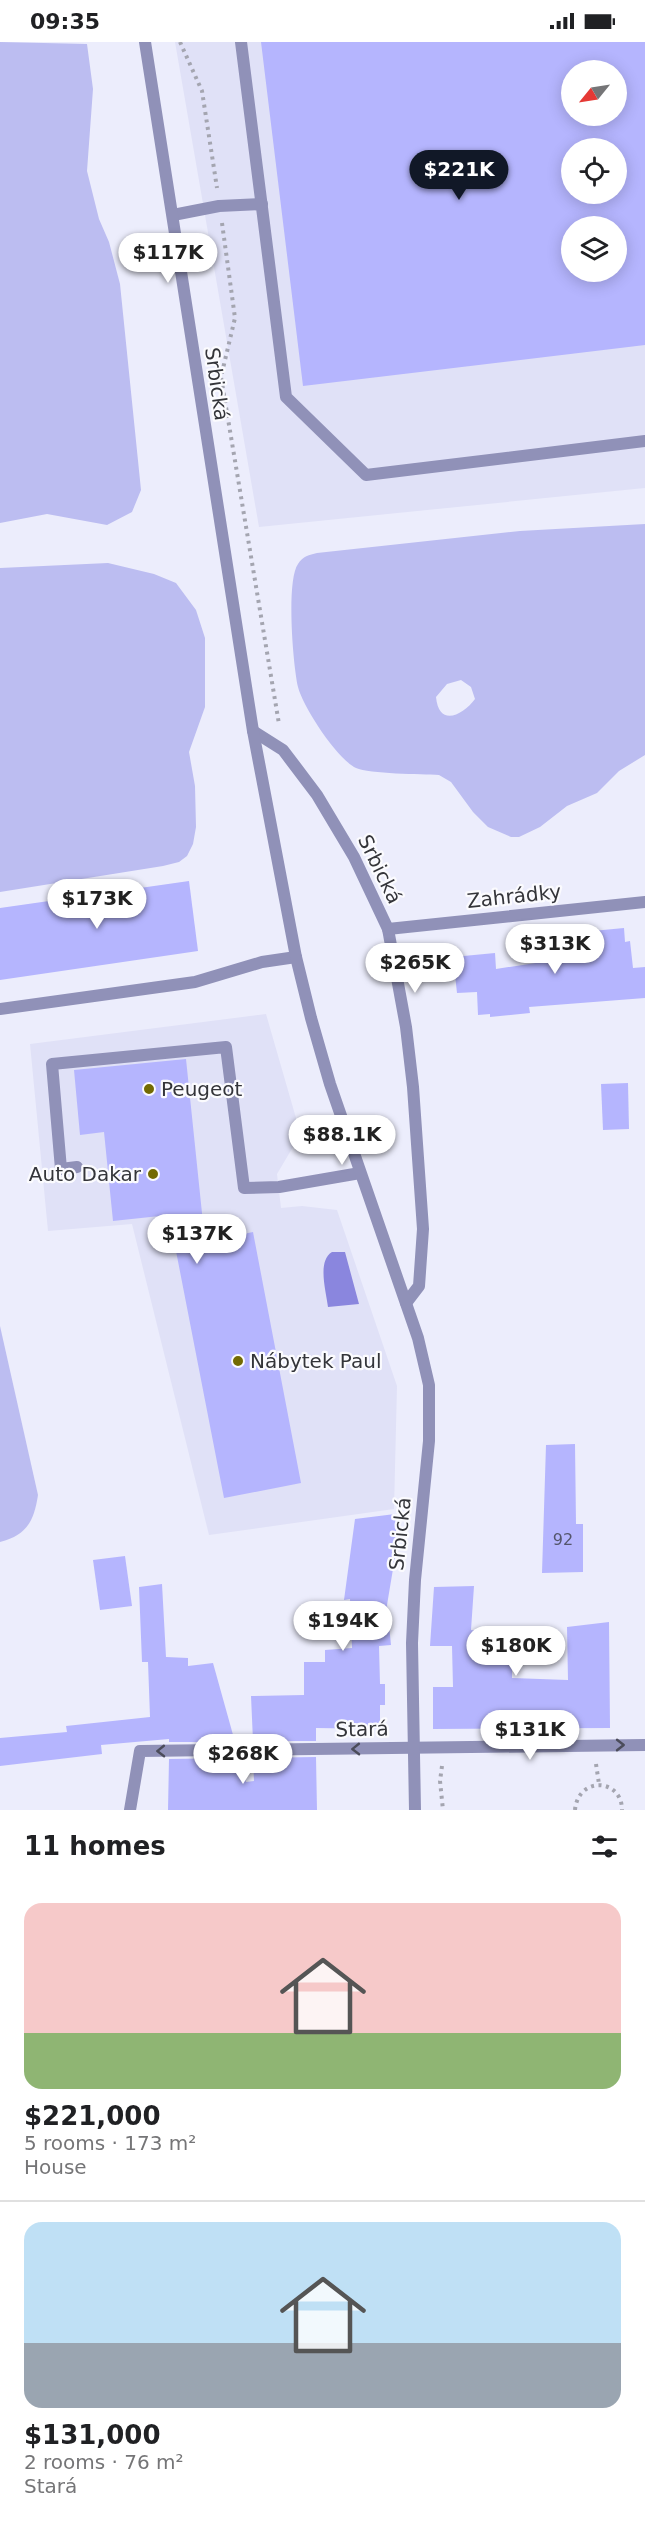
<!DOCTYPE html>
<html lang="en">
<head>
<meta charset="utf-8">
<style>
  :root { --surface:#fff; --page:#f6f6f6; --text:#202124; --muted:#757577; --line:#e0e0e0; --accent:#111827 }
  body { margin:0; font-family:"DejaVu Sans",sans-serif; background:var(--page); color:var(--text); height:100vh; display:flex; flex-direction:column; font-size:22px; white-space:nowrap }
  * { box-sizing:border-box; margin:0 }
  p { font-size:20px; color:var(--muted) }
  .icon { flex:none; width:33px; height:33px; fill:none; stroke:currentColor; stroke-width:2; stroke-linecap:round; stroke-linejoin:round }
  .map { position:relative; height:1768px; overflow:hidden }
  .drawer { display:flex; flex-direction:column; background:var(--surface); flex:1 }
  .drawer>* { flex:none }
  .needle { width:39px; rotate:240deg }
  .fabs { position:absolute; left:561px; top:18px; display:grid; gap:12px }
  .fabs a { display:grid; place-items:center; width:66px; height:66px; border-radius:50%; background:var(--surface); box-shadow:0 3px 15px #0003; font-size:30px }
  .price { position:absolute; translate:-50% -51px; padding:0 14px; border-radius:21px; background:#fff; color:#222; font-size:20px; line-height:39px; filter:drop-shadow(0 2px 3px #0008) }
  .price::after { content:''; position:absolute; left:50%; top:36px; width:18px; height:14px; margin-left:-9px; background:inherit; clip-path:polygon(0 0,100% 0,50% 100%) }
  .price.selected { background:var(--accent); color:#fff }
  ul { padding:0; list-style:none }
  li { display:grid; align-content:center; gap:12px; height:318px; padding:0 24px }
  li+li { border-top:2px solid var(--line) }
  li span { display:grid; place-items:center; height:186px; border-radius:18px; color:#555 }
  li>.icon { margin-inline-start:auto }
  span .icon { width:108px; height:108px; fill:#fffc; stroke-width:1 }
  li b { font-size:26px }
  h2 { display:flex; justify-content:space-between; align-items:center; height:72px; padding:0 24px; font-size:26px }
  .status { display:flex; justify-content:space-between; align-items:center; height:42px; padding:0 30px; background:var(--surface); direction:ltr }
  .status svg { height:16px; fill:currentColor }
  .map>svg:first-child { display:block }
  .built { fill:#e0e1f7; fill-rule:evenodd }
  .green { fill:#bcbdf1; fill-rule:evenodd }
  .water { fill:#8a86de }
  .building { fill:#b5b5fe; fill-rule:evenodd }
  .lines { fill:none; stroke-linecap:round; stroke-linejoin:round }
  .path { stroke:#a4a5b0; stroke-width:4; stroke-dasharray:3 4.5; stroke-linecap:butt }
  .service { stroke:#9091b8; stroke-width:12 }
  .minor { stroke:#9091b8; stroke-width:12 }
  .tertiary { stroke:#9091b8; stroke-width:12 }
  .oneway { stroke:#4b4c5a }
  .poi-dot { fill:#736a03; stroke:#fbfbfe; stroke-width:2 }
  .labels { text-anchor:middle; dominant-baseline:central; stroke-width:4.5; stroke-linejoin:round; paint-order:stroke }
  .number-label { font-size:16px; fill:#54556b }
  .street-label { font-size:20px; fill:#34353a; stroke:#fbfbfe }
  .poi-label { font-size:20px; fill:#34353a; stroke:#fbfbfe; text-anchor:start }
</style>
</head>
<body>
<div class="status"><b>09:35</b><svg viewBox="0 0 49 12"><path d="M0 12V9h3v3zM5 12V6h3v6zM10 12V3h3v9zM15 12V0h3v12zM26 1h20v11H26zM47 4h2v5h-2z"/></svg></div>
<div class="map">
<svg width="645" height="1768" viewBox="0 0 645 1768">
  <rect width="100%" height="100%" fill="#ecedfc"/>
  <g class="built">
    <path d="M175,0h470v446l-386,39zM572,28h44v46h-44zM572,106h44v46h-44zM572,184h44v46h-44z"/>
    <polygon points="266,972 296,1076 293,1105 277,1132 281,1166 302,1164 337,1168 397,1344 394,1467 209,1493 132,1182 48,1189 30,1002"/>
  </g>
  <g class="green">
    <polygon points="0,0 87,2 93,47 87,129 99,177 109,200 120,242 141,448 132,470 107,483 47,472 0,481"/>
    <path d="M645,482v231l-26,16 -22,22 -30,13 -27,21 -21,10h-8l-23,-10 -15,-15 -22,-30 -12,-7c-17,-1 -70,-1 -83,-7 -19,-9 -53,-61 -58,-81 -5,-22 -12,-106 0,-123 5,-8 11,-9 19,-11l203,-22zM461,638l10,7 4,12c-12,16 -36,29 -39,-2l11,-13z"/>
    <polygon points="108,521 154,532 176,541 196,568 205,596 205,665 189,710 195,744 196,785 193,802 187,814 179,820 163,824 0,850 0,526"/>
    <path d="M0,1284l38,169c-4,26 -11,40 -38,47z"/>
  </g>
  <path class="water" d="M332,1210h13l14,52 -31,3c-2,-16 -11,-46 4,-55z"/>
  <g class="building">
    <path d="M261,0h384v303l-342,41zM572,28h44v46h-44zM572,106h44v46h-44zM572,184h44v46h-44z"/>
    <polygon points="189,839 198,909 0,938 0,866"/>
    <polygon points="624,886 625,900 630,899 633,926 645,925 645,956 529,965 530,971 490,975 490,972 478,973 477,950 457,951 453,915 495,911 496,927 542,920 540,894"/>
    <polygon points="186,1017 205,1200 253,1190 301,1441 224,1456 169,1173 113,1179 104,1090 80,1093 74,1028"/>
    <polygon points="628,1041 629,1087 603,1088 601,1042"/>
    <polygon points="575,1402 576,1482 583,1482 583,1530 542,1531 546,1403"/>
    <polygon points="395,1472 397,1503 387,1563 391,1603 379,1604 380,1642 385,1642 385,1663 380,1663 380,1687 316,1686 316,1699 253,1699 251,1654 304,1653 304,1620 325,1620 325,1608 352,1606 350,1557 344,1558 355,1477"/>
    <polygon points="125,1514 132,1564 100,1568 93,1518"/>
    <polygon points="162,1542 166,1615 188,1616 188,1624 213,1621 235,1700 169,1700 169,1697 101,1703 102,1712 0,1724 0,1696 67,1690 66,1684 150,1675 148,1620 142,1620 139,1545"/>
    <polygon points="474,1544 471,1588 477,1589 478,1603 512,1602 512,1636 568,1638 567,1585 609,1580 610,1686 433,1687 433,1645 453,1645 452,1604 430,1604 434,1545"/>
    <polygon points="316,1715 317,1768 168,1768 169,1717 240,1716 246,1740 254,1739 253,1716"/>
  </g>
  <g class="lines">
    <g class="path">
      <polyline points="180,0 202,49 217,146"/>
      <polyline points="222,181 235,276 221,335 279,682"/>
      <polyline points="596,1722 599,1742"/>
      <polyline points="442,1724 440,1739 443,1768"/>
      <path d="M575,1768c3,-34 47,-32 47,0"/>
    </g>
    <g class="service">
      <polyline points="241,0 286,355 366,433 645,399"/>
      <polyline points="173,173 219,164 262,162"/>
      <polyline points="0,967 195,940 262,920 296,915"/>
      <polyline points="77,1125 61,1127 52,1022 226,1005 244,1146 279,1145 360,1131"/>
    </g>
    <g class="minor">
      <polyline points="253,689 283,708 317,753 354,815 388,887 406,985 413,1045 423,1187 419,1244 406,1261"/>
      <polyline points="388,887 645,860"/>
      <polyline points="130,1768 140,1709 645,1703"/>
    </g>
    <polyline class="tertiary" points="145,0 253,689 296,915 311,976 330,1042 418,1296 429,1343 429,1399 415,1538 412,1601 415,1768"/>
  </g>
  <defs><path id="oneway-chevron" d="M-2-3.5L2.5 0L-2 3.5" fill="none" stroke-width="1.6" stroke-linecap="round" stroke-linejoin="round" transform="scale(1.5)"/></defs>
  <g class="oneway">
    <use href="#oneway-chevron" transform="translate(620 1703)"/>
    <use href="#oneway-chevron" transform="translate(356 1707) rotate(179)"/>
    <use href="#oneway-chevron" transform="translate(161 1709) rotate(179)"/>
  </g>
  <g class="poi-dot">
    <circle cx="149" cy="1047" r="6"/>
    <circle cx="153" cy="1132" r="6"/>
    <circle cx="238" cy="1319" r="6"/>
  </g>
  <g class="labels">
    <g class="number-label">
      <text x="563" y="1497">92</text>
    </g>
    <g class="street-label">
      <text transform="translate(217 342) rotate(82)">Srbická</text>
      <text transform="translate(380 827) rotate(64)">Srbická</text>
      <text transform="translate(514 854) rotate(-6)">Zahrádky</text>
      <text transform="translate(400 1492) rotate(-84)">Srbická</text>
      <text transform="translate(362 1687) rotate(-1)">Stará</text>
    </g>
    <g class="poi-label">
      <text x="161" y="1047">Peugeot</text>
      <text x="141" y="1132" text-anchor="end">Auto Dakar</text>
      <text x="250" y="1319">Nábytek Paul</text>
    </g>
  </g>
</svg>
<div class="fabs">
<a><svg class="needle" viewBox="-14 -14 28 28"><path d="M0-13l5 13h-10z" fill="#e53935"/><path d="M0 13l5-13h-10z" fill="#757577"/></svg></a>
<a><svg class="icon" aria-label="locate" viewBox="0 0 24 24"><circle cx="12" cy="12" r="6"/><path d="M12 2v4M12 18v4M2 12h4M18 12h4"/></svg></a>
<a><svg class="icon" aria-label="layers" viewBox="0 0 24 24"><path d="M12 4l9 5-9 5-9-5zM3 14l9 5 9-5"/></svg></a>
</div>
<b class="price selected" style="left:459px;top:159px">$221K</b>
<b class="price" style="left:168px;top:242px">$117K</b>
<b class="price" style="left:97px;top:888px">$173K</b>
<b class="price" style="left:555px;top:933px">$313K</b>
<b class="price" style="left:415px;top:952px">$265K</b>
<b class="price" style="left:342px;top:1124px">$88.1K</b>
<b class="price" style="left:197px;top:1223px">$137K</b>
<b class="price" style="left:343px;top:1610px">$194K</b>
<b class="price" style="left:516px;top:1635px">$180K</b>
<b class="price" style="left:530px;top:1719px">$131K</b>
<b class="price" style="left:243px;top:1743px">$268K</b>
</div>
<section class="drawer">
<h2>11 homes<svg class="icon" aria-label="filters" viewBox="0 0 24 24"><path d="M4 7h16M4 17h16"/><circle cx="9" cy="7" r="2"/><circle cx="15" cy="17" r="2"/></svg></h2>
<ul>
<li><span style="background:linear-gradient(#f6c9c9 70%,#8fb573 0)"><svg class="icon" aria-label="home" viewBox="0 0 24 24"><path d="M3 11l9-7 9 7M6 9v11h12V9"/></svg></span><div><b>$221,000</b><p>5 rooms · 173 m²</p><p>House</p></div></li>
<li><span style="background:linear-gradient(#bfe0f5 65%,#9aa5b1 0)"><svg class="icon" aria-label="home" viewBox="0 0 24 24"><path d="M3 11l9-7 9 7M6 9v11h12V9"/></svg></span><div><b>$131,000</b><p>2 rooms · 76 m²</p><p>Stará</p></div></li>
</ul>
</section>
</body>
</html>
